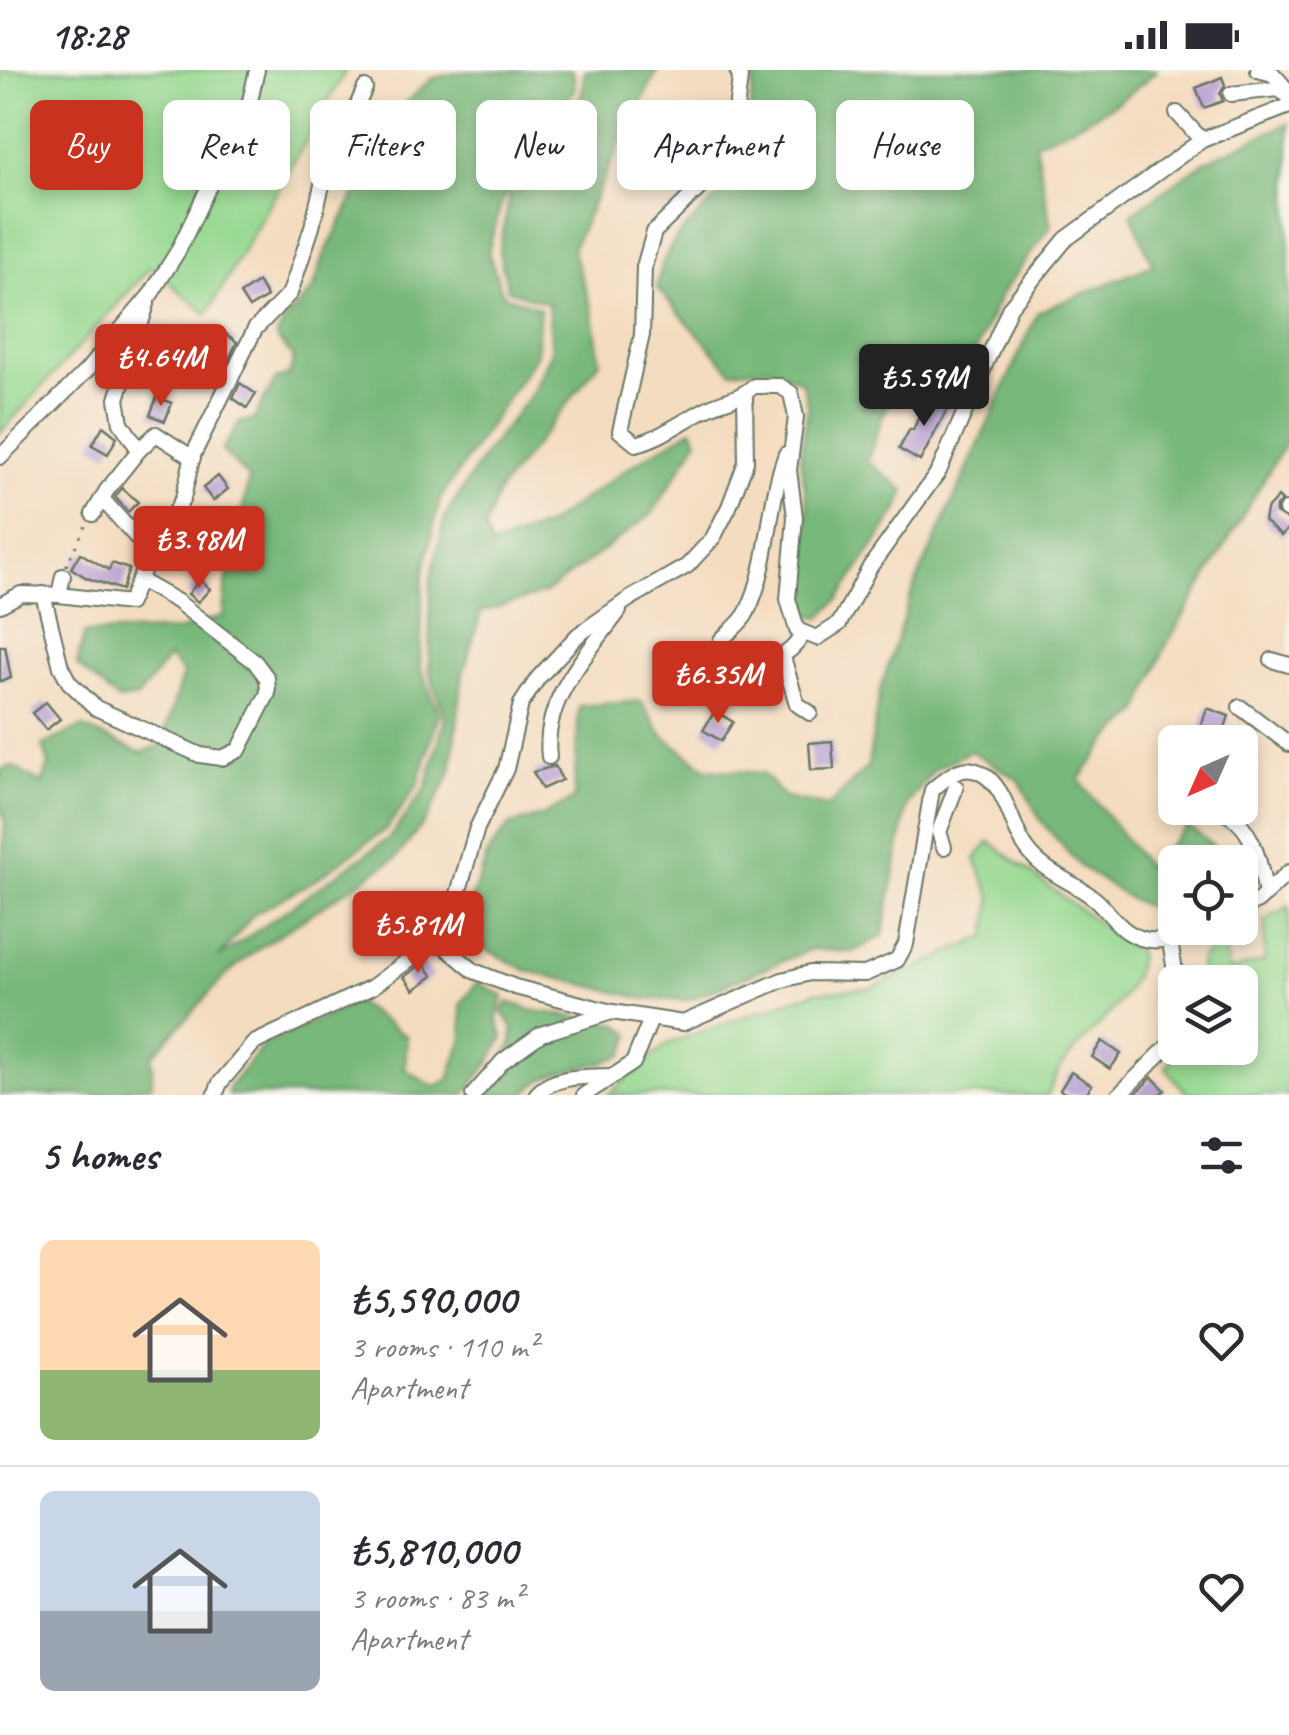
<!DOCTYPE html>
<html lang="en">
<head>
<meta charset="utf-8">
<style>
  :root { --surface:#fff; --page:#f7f7f7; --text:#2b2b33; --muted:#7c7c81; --line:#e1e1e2; --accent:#c8321e }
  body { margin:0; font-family:Caveat,sans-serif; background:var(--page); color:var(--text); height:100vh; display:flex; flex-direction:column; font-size:38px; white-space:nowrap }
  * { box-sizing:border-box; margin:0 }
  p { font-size:32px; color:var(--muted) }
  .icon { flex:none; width:55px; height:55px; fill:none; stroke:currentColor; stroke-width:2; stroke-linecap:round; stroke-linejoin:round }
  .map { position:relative; height:1025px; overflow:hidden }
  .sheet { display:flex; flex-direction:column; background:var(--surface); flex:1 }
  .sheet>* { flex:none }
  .guide { position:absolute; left:30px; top:30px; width:1230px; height:90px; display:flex; gap:20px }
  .needle { width:65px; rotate:225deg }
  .buttons { position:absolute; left:1158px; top:655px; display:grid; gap:20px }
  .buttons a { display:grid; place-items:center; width:100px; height:100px; border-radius:15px; background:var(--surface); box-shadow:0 5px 15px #0003; font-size:50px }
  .price { position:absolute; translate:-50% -85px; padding:0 22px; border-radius:10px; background:var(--accent); color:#fff; font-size:32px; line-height:65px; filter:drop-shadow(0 2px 5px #0008) }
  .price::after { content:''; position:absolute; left:50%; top:60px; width:30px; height:22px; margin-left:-15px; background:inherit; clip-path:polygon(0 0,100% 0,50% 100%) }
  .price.current { background:#222; color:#fff }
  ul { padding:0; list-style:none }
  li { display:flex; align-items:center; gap:30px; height:250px; padding:0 40px }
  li+li { border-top:2px solid var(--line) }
  li span { display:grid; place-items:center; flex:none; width:280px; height:200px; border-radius:15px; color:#555 }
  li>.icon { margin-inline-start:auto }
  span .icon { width:120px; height:120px; fill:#fffc; stroke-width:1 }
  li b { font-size:42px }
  h2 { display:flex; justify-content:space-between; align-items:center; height:120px; padding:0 40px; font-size:42px }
  .tag { padding:0 35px; border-radius:15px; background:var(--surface); box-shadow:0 5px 15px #0003; font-size:35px; line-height:90px }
  .tag.current { background:var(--accent); color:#fff }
  .status { display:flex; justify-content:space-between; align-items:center; height:70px; padding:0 50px; background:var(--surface); direction:ltr }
  .status svg { height:28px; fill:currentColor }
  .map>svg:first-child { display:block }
  .green { fill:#95d890; stroke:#5a8a62; stroke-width:2.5 }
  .forest { fill:#78b87a; stroke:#4c7a57; stroke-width:2.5 }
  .building { fill:#b8a2d3 }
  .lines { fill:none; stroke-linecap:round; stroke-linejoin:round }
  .minor-casing { stroke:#6a7565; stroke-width:18 }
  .path { stroke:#6a7565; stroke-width:2.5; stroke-dasharray:2.5 8; stroke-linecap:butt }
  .minor { stroke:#fff; stroke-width:14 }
</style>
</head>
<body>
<div class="status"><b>18:28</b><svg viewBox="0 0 49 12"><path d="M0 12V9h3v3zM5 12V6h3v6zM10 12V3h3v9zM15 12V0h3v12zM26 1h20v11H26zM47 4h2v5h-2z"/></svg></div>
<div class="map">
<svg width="1289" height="1025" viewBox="0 0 1289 1025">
  <rect width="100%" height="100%" fill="#f7f3e8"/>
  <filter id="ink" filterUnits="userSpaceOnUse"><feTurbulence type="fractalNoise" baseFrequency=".01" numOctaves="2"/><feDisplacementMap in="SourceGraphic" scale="20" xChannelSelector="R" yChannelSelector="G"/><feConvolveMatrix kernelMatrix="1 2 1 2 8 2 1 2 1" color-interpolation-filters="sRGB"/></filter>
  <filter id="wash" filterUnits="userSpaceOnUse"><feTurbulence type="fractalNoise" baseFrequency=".0048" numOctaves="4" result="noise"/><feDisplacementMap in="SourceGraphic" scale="40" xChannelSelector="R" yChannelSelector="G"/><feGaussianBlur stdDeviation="2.25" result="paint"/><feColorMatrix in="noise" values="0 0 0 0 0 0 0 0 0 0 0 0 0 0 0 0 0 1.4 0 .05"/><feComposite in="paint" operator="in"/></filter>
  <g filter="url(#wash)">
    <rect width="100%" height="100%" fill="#f4dcc0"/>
    <g class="green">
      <polygon points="0,0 346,0 207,244 151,197 0,363"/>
      <path d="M990,772l149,112c-4,51 -57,78 -81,118 -4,7 -7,16 -10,23h-440l59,-51 148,-52 57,-4 115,-52 5,-38 -17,-39z"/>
      <polygon points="1289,836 1289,1025 1188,1025 1166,998 1180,978 1240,978 1240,912 1197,912 1202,887 1223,871 1229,901 1264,891 1265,850"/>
    </g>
    <g class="forest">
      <path d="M572,0c6,17 3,25 -12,35l-34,-10 -16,33 25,25v17l-32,27 -15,55 15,43 37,13 -4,47 -96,144 -17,76 -3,91 19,47 -21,72 -32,44 -71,51 -61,34 -36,44 171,-120 37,-50 19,-70 -16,-47 2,-93 14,-61 40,-63 48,-62 19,-41 -4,-48 -40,-13 -9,-38 11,-57 32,-15 3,-26 -26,-28 3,-14 36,2 23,-17 4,-27h73l-40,77 -46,102 20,60 8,53 -102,130 -13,36 6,19 58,-23 82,-58 61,-37 6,11 -46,74 -107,79 -64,19 -18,62 -12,98 -25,48 -30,38 -139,91 -31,26 -74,81v29l-26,4 2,6h-128v-206l5,-69 -5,-14v-36l12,-4 30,18 7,-19 -6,-20 39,-18 59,26 20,-8 22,-72 -14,-16 -31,40 -20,3 -41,-35 7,-32 93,-2 46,-15 2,-27 24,-110 -27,-29 18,-28 13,-2 23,-41 13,-4 5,-17 -18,-21 10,-19 27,-28 11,-34 72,-144 35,-33 29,-7z"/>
      <path d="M756,0h401c-35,35 -77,54 -122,73l16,83 -50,68 -37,83 -51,-13 -23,32 -23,65 38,30 -8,20 -58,88 -18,18 -13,-2 -7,-13 7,-95 -8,-49 8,-51 -6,-25 -33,-15 -38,4 -74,-83c8,-61 48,-67 77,-112 15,-22 15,-78 22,-106z"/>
      <polygon points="1289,53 1289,367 1165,577 1139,642 1110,668 1079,710 1147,797 1188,756 1233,792 1175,792 1175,847 1172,848 1128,828 1080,796 1041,751 1019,710 971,681 935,699 907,735 883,866 853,882 811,879 689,930 646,929 528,901 458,865 489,781 510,755 542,746 574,729 579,636 641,631 663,666 707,699 762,703 785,728 828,737 868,696 880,621 912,522 1038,242 1153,195 1131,144 1206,91"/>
      <polygon points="477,912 504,926 497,947 503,968 489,993 464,1025 228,1025 229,1017 264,975 355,932 407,967 405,999 434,1017 449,1010 463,967 461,934"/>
      <path d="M508,932l22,8 88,14 13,11 -8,20c-33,16 -74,11 -100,40h-47l36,-50 1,-18 -11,-15z"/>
    </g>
    <g id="blocks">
      <g class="building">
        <polygon points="1222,7 1225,15 1220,24 1223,31 1204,38 1196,18"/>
        <polygon points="258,212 267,227 249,238 240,224"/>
        <polygon points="226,264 237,272 228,291 214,281"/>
        <polygon points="240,313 256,324 247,338 233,328"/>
        <polygon points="928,326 949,336 920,391 899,379 910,359 913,360"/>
        <polygon points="157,327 172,333 165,351 150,345"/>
        <polygon points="103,356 117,367 108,384 92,375"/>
        <polygon points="218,406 228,419 213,431 203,418"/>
        <polygon points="122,418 138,432 128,442 115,427"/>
        <polygon points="1278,427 1282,431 1276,436 1276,443 1289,451 1289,458 1281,466 1264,451 1266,440"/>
        <polygon points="80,483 109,500 112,493 129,499 122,520 87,508 71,498"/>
        <polygon points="200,510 210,519 198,532 188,524"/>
        <polygon points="0,576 5,576 11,608 0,611"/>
        <polygon points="721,601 723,609 732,613 734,619 701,628 695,608"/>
        <polygon points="46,632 60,649 46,660 32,643"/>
        <polygon points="1207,638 1229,646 1222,666 1200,659"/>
        <polygon points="715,641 733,652 721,671 703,660"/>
        <polygon points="832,671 834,699 811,700 809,673"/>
        <polygon points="555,696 562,710 542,719 533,702"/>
        <polygon points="423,893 433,906 414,920 404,907"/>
        <polygon points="1102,971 1121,984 1110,999 1092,987"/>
        <polygon points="1071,1002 1092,1015 1085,1025 1068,1025 1060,1020"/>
        <polygon points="1152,1007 1165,1020 1160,1025 1134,1025"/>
      </g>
    </g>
  </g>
  <g filter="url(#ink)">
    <use href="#blocks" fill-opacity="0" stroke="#6a7565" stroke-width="2.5"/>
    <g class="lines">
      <g class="minor-casing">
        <g id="minor">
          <path d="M737,0l3,8 -7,57 -14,34 -65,63 -10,35 -2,68 -22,96 16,13c26,-6 49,-25 74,-37 15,-7 31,-9 44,-21h26l11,7 5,24 -7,53 6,47 -7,82 9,31 20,8 22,-14 31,-57 69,-96 71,-164 56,-68 136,-99 87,-34"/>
          <polyline points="1258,0 1273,4 1288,21"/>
          <polyline points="1231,24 1278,19 1289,26"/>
          <polyline points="1177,43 1202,70"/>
          <polyline points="139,380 156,364 193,388"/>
          <polyline points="0,387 87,300 151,224 178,181 250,31 257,0"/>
          <polyline points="103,430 147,479 154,476 162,468 183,428 193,385 255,259 290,223 312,157 322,115 365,18"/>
          <polyline points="1286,440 1289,441"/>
          <polyline points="93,444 107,420 139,380 121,353 117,329 147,234"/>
          <polyline points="43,524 61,597 69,612 96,638 200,685 222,688 239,680 268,623 267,608 255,592 178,532 139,510"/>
          <polyline points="59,525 129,533 154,476"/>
          <polyline points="0,535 21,524 59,525 63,506"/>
          <path d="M721,570c9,-9 22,-18 27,-30 23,-49 19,-106 38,-156"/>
          <polyline points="783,587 797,634 810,643"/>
          <polyline points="1272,590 1289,595"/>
          <path d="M731,603c31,-7 56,-11 73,-40"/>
          <polyline points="1240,637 1289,674"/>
          <path d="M549,687c-7,-58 38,-102 70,-146"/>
          <polyline points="1170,730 1175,731"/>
          <path d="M1209,738c44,8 49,49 57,86"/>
          <polyline points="944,777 939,762 956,717"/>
          <polyline points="1240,839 1258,831 1289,802"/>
          <path d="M437,870l37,31 41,16 97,25 71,11 99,-43 28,-7 55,1 32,-14 9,-16 26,-154c13,-11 29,-27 47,-18 26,12 31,49 44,71 18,30 47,36 72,56 12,10 20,25 33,33 24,16 50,6 73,-4"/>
          <polyline points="1170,872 1177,912"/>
          <polyline points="215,1025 220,1013 254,973 372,917 447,862 477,758 506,699 521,634 538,608 578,565 629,529 687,496 713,468 729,437 746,392 745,324"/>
          <polyline points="473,1025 503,991 541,964 612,942"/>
          <path d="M536,1025c16,-20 50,-18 74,-19"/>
          <polyline points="584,1025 633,993 651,949"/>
          <polyline points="1119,1025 1170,974 1175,965"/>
        </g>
      </g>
      <polyline class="path" points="66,496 87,453"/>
      <use href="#minor" class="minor"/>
    </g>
  </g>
</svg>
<div class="buttons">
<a><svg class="needle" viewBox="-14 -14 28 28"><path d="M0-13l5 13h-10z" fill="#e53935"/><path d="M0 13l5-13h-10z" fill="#7c7c81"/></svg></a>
<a><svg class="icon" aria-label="locate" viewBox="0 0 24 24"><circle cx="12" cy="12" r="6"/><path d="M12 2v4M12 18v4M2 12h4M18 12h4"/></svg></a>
<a><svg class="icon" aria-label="layers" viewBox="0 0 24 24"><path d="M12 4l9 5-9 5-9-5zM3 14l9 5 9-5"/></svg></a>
</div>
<b class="price" style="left:161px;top:339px">₺4.64M</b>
<b class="price current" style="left:924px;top:359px">₺5.59M</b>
<b class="price" style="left:199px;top:521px">₺3.98M</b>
<b class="price" style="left:718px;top:656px">₺6.35M</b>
<b class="price" style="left:418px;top:906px">₺5.81M</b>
<div class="guide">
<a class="tag current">Buy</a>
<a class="tag">Rent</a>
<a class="tag">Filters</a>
<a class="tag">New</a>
<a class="tag">Apartment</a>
<a class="tag">House</a>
</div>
</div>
<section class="sheet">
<h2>5 homes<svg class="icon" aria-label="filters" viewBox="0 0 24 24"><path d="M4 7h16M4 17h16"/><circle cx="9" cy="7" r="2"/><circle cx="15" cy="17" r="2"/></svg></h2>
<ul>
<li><span style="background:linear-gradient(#ffd9b3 65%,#8fb573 0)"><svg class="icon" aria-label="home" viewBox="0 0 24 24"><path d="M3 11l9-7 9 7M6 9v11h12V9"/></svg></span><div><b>₺5,590,000</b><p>3 rooms · 110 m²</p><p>Apartment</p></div><svg class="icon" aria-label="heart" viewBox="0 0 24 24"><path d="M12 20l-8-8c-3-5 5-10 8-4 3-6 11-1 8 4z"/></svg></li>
<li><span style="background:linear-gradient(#c9d6e8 60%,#9aa5b1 0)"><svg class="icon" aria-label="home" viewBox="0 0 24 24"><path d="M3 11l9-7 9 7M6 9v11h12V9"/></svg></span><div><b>₺5,810,000</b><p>3 rooms · 83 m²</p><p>Apartment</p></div><svg class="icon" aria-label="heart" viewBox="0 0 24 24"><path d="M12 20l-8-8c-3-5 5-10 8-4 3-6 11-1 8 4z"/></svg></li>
</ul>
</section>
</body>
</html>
